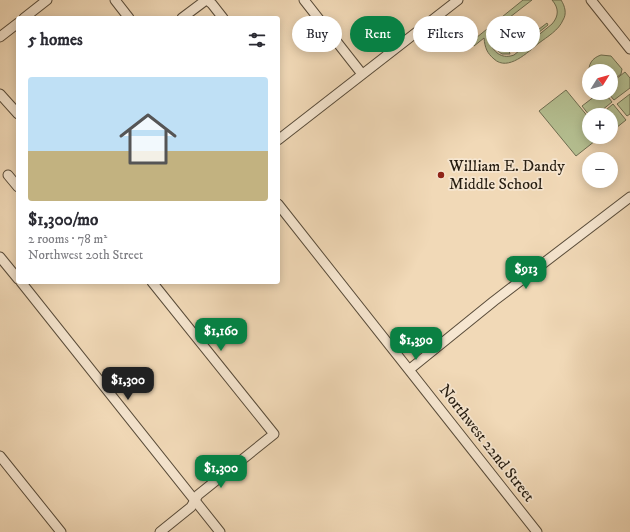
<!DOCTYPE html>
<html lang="en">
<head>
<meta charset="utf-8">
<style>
  :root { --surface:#fff; --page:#f7f7f7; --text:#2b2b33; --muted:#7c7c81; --line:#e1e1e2; --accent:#0b8043 }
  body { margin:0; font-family:"IM FELL DW Pica",serif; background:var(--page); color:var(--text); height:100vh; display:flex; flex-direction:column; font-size:15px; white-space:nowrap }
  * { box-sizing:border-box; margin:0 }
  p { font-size:13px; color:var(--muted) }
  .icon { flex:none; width:22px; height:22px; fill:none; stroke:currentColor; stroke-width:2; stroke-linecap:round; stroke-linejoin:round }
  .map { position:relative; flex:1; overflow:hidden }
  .details { position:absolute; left:16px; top:16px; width:264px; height:268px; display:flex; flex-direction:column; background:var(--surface); border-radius:4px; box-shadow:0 2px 10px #0003 }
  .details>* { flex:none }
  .top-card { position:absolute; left:292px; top:16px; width:278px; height:36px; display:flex; gap:8px }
  .needle { width:26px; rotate:53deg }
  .tools { position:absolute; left:582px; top:64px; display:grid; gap:8px }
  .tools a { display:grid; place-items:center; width:36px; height:36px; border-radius:50%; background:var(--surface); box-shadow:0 2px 10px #0003; font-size:20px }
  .price { position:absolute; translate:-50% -34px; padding:0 9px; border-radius:8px; background:var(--accent); color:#fff; font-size:13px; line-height:26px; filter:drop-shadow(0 1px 2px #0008) }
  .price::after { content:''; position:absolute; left:50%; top:24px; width:12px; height:9px; margin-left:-6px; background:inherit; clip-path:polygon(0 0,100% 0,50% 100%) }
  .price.current { background:#222; color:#fff }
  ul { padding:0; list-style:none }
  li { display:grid; align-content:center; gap:8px; height:212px; padding:0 12px }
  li+li { border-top:1px solid var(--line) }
  li span { display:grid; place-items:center; height:124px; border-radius:4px; color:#555 }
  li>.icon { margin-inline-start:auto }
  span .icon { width:72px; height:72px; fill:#fffc; stroke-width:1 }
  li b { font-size:17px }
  h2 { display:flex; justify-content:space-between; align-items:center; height:48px; padding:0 12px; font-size:17px }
  .tag { padding:0 14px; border-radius:18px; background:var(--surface); box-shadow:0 2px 10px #0003; font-size:14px; line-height:36px }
  .tag.current { background:var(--accent); color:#fff }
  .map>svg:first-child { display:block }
  .garden { fill:#b5c092; stroke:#6e6e52 }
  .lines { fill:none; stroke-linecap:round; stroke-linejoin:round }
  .minor-casing { stroke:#594c3a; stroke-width:11 }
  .minor { stroke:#f6e6d0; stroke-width:9 }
  .poi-dot { fill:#8f2418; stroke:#f6e6d0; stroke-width:1.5 }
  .labels { text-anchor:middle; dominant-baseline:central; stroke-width:3.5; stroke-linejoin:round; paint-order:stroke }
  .poi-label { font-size:16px; fill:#261d11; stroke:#f6e6d0; text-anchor:start }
  .street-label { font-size:16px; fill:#261d11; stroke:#f6e6d0 }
</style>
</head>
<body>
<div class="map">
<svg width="630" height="532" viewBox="0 0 630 532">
  <rect width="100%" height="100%" fill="#f1d9b7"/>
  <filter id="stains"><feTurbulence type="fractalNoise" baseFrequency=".005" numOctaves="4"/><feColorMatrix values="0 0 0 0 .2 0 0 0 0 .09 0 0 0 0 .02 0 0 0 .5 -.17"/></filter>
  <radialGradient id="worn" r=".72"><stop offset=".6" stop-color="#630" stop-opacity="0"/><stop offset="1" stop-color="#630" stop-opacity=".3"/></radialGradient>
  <g class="garden">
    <path d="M523,0h9l-40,31 -2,12c5,11 13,16 24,12l38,-31c7,-8 7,-16 0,-24h9c4,6 6,14 2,20 -4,10 -16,17 -24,23 -11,9 -31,29 -45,16 -7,-6 -9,-11 -10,-21l-10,8 -3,-4z"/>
    <polygon points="547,23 548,25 515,51 513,49"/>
    <path d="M495,32l11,9 4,13h-8c-8,-5 -13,-14 -7,-22z"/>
    <path d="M601,55l10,1 11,13 -1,5 -10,8v-11h-22v3c-1,-10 3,-16 12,-19z"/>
    <polygon points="625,72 630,78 630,88 614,100 608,93 611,93 611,83"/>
    <polygon points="566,90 589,118 589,137 600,137 576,156 539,111"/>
    <polygon points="599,93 605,93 612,102 596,115 589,115 582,106"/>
    <polygon points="630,94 630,114 627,116 617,104"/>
    <polygon points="613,104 626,120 611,132 611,115 600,115"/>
  </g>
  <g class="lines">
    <g class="minor-casing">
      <g id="minor">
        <polyline points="115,0 129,18"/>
        <polyline points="207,0 212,4 223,18"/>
        <polyline points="304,0 362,74"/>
        <polyline points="591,0 630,49"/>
        <polyline points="24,18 47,0"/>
        <polyline points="182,18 206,0"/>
        <polyline points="0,37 18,23"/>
        <polyline points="0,94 18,114"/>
        <polyline points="278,140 458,0"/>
        <polyline points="8,175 18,187"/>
        <polyline points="278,204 537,532"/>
        <polyline points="0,257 18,279"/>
        <polyline points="21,282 220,532"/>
        <polyline points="152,282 274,434 198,495 191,507 160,532"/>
        <polyline points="410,369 494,301 630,197"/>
        <polyline points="0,456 61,532"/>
      </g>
    </g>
    <use href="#minor" class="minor"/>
  </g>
  <circle class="poi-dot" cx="441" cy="175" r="4"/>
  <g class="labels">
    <g class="poi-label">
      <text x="449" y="166">William E. Dandy<tspan x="449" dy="18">Middle School</tspan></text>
    </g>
    <g class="street-label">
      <text transform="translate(487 443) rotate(52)">Northwest 22nd Street</text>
    </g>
  </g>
  <rect width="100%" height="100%" filter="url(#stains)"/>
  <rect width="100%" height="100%" fill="url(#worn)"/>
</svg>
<div class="tools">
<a><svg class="needle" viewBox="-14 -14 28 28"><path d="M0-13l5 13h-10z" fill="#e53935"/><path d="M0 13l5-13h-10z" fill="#7c7c81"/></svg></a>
<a>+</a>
<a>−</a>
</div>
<b class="price" style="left:526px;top:290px">$913</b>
<b class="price" style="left:221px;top:352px">$1,160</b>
<b class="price" style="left:416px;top:361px">$1,390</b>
<b class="price current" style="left:128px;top:401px">$1,300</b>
<b class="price" style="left:221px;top:489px">$1,300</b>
<div class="top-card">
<a class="tag">Buy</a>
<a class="tag current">Rent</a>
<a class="tag">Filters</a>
<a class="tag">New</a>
</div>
<section class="details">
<h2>5 homes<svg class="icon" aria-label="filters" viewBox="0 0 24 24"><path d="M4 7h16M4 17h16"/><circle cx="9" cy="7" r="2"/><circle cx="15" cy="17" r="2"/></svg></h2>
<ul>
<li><span style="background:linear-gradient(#bfe0f5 60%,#c2b280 0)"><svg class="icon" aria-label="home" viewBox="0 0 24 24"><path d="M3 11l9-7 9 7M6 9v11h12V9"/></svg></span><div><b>$1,300/mo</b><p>2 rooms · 78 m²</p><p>Northwest 20th Street</p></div></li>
</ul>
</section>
</div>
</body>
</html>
